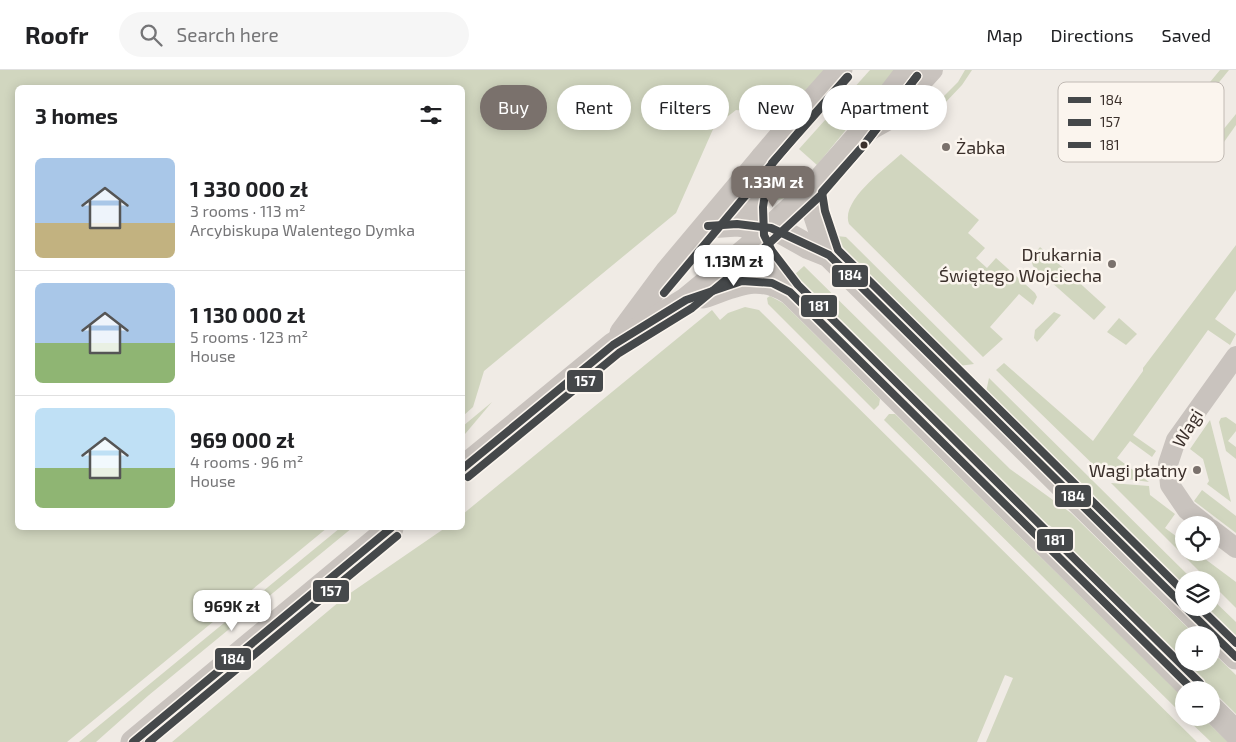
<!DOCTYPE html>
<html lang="en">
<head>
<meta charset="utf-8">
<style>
  :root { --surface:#fff; --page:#f6f6f6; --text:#202124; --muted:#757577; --line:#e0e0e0; --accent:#7a716c }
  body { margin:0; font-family:"Exo 2",sans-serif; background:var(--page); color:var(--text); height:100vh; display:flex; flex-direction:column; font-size:19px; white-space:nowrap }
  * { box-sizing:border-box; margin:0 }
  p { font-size:16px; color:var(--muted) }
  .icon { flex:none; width:28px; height:28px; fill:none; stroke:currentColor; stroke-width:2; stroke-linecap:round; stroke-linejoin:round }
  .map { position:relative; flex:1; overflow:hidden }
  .drawer { position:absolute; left:15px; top:15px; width:450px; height:445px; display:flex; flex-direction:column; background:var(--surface); border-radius:8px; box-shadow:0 2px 12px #0003 }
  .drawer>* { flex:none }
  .top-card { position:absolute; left:480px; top:15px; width:475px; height:45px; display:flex; gap:10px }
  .controls { position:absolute; left:1175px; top:446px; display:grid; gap:10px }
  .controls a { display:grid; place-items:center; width:45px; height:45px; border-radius:50%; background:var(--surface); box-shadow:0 2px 12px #0003; font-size:25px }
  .price { position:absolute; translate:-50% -42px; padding:0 11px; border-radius:10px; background:#fff; color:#222; font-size:16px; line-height:32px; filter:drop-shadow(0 1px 2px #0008) }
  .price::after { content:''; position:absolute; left:50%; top:30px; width:15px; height:11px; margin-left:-8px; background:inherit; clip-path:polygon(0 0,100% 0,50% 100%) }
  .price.selected { background:var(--accent); color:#fff }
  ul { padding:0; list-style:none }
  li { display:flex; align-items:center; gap:15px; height:125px; padding:0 20px }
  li+li { border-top:1px solid var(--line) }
  li span { display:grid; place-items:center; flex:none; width:140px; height:100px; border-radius:8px; color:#555 }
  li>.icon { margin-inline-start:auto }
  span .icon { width:60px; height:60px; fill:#fffc; stroke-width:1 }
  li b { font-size:21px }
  h2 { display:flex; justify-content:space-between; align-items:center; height:60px; padding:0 20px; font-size:21px }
  .pill { padding:0 18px; border-radius:22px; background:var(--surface); box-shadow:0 2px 12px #0003; font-size:18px; line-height:45px }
  .pill.selected { background:var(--accent); color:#fff }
  header { display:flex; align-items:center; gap:30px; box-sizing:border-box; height:70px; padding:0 25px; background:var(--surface); border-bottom:1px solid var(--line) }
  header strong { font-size:24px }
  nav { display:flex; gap:28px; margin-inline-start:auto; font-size:18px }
  .search { width:350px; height:45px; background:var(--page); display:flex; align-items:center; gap:12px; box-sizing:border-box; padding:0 18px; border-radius:28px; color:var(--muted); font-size:19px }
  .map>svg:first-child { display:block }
  .green { fill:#d1d6bf }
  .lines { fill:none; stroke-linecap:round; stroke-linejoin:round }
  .minor { stroke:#c9c3be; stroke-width:20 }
  .tertiary { stroke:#c9c3be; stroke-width:25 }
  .bus-1-casing { stroke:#fbf5ee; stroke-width:11 }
  .bus-2-casing { stroke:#fbf5ee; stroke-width:11 }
  .bus-3-casing { stroke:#fbf5ee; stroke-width:11 }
  .bus-1 { stroke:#45484a; stroke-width:8 }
  .bus-2 { stroke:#45484a; stroke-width:8 }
  .bus-3 { stroke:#45484a; stroke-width:8 }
  .bus-dot { fill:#3b302b; stroke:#fbf5ee; stroke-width:2 }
  .poi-dot { fill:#7a716c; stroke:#fbf5ee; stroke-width:2 }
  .labels { text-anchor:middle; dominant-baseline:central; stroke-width:5; stroke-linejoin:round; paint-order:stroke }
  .poi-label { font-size:18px; fill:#3b302b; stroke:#fbf5ee; text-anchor:end }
  .street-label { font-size:18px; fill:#3b302b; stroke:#fbf5ee }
  .key { fill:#fbf5ee; stroke:#c1bab4; stroke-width:1 }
  .key-label { font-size:14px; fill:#3b302b }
  .line-badge { stroke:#fbf5ee; stroke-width:2 }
  .badge-label { font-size:14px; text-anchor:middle; font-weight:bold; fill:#fff }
</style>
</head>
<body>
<header>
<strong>Roofr</strong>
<div class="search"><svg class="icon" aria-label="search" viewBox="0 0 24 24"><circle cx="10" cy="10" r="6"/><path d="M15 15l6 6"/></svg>Search here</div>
<nav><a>Map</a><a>Directions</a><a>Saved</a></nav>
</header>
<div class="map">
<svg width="1236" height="672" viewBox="0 0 1236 672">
  <rect width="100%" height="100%" fill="#f0ebe5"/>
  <g class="green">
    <polygon points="0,0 827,0 775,58 769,53 765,43 736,40 714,57 676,143 484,301 473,337 463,346 462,18 18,18 18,458 327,458 67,672 0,672"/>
    <polygon points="870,0 895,0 817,95 799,79"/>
    <polygon points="965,0 972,0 962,15 943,35 941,29 958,12"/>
    <polygon points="1220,0 1229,0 1207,27 1218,37 1211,37 1191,19 1190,14 1201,23"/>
    <polygon points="1236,44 1236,55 1224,72 1218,66"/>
    <path d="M901,84l78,66 -11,13 17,15 -9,10 11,10 9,-10 39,35 2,4 -4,8 -14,-11 -29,33 13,12 -20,18 -134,-133c-9,-23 37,-56 52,-70z"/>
    <polygon points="780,101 797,116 785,128 778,130 771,127 769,120"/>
    <polygon points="837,166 846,167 974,294 959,296 845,183 834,167"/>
    <polygon points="1236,175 1236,220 1215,249 1236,264 1230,275 1208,260 1133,365 1156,381 1152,387 1130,371 1117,388 1149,412 1105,406 996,300 1004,293 1093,371 1143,301 1143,298"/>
    <polygon points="1040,177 1106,237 1094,250 1033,196 1031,189"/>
    <polygon points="804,196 1010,399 1071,443 1195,565 1184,565 1184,592 1211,592 1211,581 1236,605 1236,644 1055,464 1057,461 1049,455 1047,457 1036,446 793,206"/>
    <polygon points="770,226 783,233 880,329 879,335 874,340 768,234 767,228"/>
    <polygon points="745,237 759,240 1197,672 986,672 1013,608 1005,605 977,672 172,672 346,526 445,458 462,458 463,444 712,240 720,250 728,243"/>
    <polygon points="1054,242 1061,245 1037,272 1034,268 1035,260"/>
    <polygon points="1119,248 1137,264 1126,275 1107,262"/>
    <polygon points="989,308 1193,510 1184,510 1184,517 986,322"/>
    <polygon points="492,332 465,364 463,366 463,356"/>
    <polygon points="889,344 895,344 1184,628 1184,646 884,350"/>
    <polygon points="1226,347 1236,354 1236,361 1228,371 1236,377 1236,389 1226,381 1219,352 1221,348"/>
    <polygon points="1210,350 1231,432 1207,414 1209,411 1203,389 1190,379"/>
    <polygon points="1111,413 1149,416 1150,425 1175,444 1165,458 1184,472 1184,482 1197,483 1236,512 1236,538 1211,513 1211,510 1208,510"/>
    <polygon points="1202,420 1236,446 1236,463 1194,431"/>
    <polygon points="340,458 352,458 149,625 96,672 79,672"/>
    <polygon points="1211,528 1236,552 1236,569 1204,538 1211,538"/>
    <polygon points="1186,648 1203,648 1228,672 1211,672"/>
  </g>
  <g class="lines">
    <g class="minor">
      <polyline points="862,65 887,51 933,0"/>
      <polyline points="1206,455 1187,440 1170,415 1168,394 1176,370 1236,286"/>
      <polyline points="1211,459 1236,478"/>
    </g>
    <g class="tertiary">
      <path d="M763,88c-9,25 -17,64 -5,89 8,16 21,31 32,45l403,398"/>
      <polyline points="812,119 815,143 829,185"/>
      <polyline points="708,156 737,154 771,158 784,163 809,177 829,185 1184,536"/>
      <path d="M703,226c33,-11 54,-25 87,-4"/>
      <polyline points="622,263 668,201 789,57 840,0"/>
      <polyline points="462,399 613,275 686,230 756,172 812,119 856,69 909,0"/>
      <polyline points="1186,538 1236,587"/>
      <polyline points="1211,638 1236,663"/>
      <polyline points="133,672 391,458"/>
    </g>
    <g class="bus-1-casing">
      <g id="bus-1">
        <polyline points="708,156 737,154 771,158 829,185 1184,536"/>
        <polyline points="462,399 613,275 686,230 742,211 772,213 790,222 1193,620"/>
        <polyline points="1186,538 1236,587"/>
        <polyline points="133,672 391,458"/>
      </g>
    </g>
    <g class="bus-2-casing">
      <g id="bus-2">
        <polyline points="664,223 797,64 847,7"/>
        <polyline points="468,407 619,283 692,238 763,179 820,126 864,75 917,6"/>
        <polyline points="149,672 397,466"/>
      </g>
    </g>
    <g class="bus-3-casing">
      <g id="bus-3">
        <polyline points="917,6 864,75 822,122 825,141 838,180 1184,522"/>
        <polyline points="848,7 772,93 768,105 763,137 764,165 772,181 798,215 1200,613"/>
        <polyline points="1200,538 1236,573"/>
      </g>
    </g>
    <use href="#bus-1" class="bus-1"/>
    <use href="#bus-2" class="bus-2"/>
    <use href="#bus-3" class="bus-3"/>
  </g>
  <circle class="bus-dot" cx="864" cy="75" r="4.5"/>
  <g class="poi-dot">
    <circle cx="946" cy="77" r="5"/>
    <circle cx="1112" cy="194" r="5"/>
    <circle cx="1197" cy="400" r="5"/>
  </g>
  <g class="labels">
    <g class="poi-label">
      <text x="956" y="77" text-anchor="start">Żabka</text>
      <text x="1102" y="184">Drukarnia<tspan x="1102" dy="21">Świętego Wojciecha</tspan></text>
      <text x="1187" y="400">Wagi płatny</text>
    </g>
    <g class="street-label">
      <text transform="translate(1187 358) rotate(-59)">Wagi</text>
    </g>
  </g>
  <rect x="1058" y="12" width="166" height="80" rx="8" class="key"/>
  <rect x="1068" y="27" width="23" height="6" fill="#45484a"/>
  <rect x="1068" y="49" width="23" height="7" fill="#45484a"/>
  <rect x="1068" y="72" width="23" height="6" fill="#45484a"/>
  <g class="key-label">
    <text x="1100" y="35">184</text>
    <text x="1100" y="57">157</text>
    <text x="1100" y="80">181</text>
  </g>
  <g class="line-badge">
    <rect x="831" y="194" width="38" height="24" rx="5" fill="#45484a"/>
    <rect x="800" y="224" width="38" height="24" rx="5" fill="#45484a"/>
    <rect x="566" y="299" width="38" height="24" rx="5" fill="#45484a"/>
    <rect x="1054" y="414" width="38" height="24" rx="5" fill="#45484a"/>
    <rect x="1036" y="458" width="38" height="24" rx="5" fill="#45484a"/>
    <rect x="312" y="509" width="38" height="24" rx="5" fill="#45484a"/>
    <rect x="214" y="577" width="38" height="24" rx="5" fill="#45484a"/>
  </g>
  <g class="badge-label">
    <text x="850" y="210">184</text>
    <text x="819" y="241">181</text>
    <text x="585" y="316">157</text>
    <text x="1073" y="431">184</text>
    <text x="1055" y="475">181</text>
    <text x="331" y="526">157</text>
    <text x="233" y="594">184</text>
  </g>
</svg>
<div class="controls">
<a><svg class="icon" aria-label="locate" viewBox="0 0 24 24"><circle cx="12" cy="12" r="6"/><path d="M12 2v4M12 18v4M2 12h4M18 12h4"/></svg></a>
<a><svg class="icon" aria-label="layers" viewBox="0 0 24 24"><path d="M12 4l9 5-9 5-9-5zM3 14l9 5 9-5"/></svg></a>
<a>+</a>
<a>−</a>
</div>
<b class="price selected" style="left:773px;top:138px">1.33M zł</b>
<b class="price" style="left:734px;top:217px">1.13M zł</b>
<b class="price" style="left:232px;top:562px">969K zł</b>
<div class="top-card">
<a class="pill selected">Buy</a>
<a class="pill">Rent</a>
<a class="pill">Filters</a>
<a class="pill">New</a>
<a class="pill">Apartment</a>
</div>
<section class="drawer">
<h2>3 homes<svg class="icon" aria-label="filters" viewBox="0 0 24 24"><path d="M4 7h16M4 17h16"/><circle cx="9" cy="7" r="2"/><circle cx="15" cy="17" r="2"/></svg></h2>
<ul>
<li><span style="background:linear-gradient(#a9c7e8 65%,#c2b280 0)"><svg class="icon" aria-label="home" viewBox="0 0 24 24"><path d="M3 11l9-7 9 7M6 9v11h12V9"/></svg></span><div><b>1 330 000 zł</b><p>3 rooms · 113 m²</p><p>Arcybiskupa Walentego Dymka</p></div></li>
<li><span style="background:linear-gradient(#a9c7e8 60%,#8fb573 0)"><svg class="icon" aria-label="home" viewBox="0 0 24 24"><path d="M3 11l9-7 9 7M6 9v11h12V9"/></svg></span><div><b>1 130 000 zł</b><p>5 rooms · 123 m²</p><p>House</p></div></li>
<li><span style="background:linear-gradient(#bfe0f5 60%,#8fb573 0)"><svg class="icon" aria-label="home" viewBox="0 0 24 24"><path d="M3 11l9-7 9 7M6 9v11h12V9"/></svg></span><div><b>969 000 zł</b><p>4 rooms · 96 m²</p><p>House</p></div></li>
</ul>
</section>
</div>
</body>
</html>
